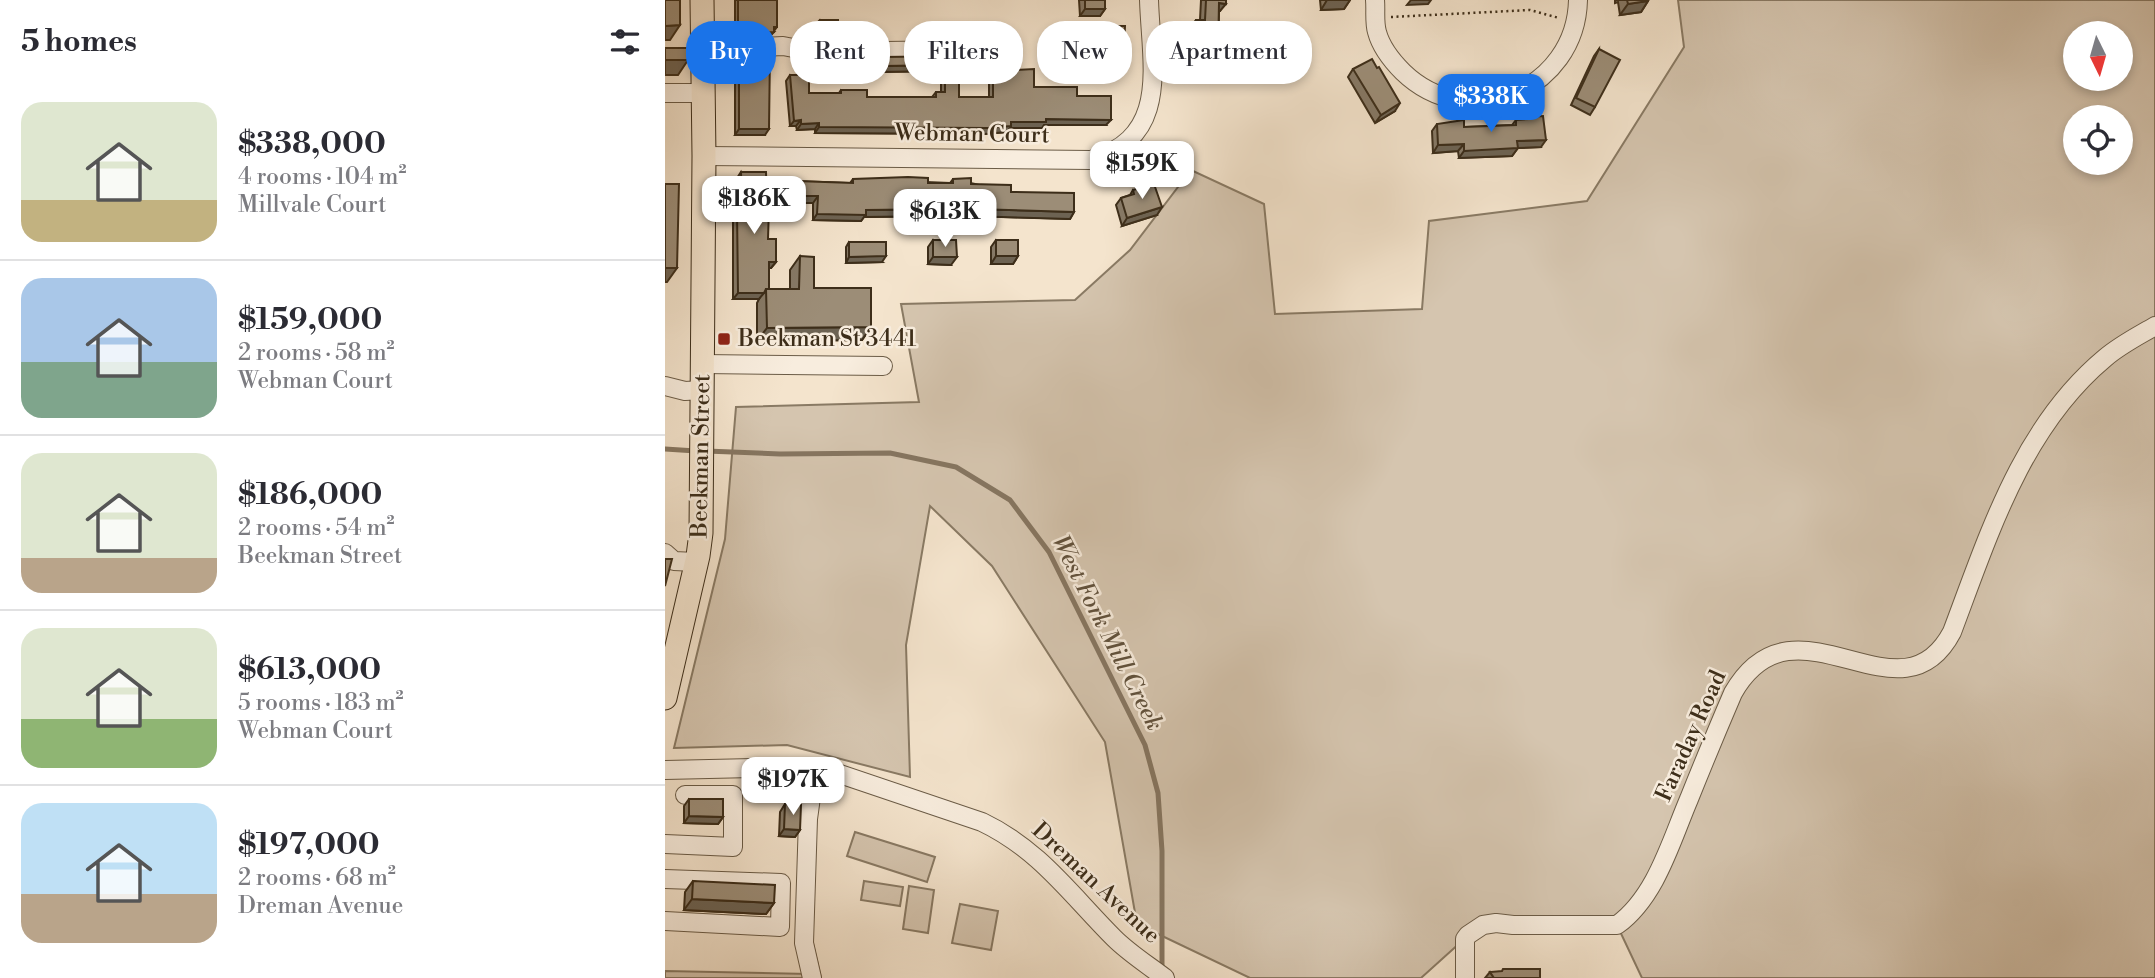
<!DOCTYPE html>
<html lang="en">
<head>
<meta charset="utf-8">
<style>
  :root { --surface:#fff; --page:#f7f7f7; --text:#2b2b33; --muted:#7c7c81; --line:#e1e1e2; --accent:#1a73e8 }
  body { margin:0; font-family:"Libre Bodoni",serif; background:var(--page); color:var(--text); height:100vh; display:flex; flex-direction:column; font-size:26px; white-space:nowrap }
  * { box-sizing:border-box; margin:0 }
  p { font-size:23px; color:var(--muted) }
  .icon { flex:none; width:38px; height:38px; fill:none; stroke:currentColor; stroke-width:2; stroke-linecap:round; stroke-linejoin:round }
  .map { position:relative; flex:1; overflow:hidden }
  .details { display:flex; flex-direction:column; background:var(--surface); width:665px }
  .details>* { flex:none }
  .hud { position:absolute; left:21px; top:21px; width:665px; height:63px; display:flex; gap:14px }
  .needle { width:46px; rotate:175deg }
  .fabs { position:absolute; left:1398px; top:21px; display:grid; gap:14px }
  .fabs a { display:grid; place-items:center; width:70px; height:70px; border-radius:50%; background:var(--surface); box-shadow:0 4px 10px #0003; font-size:35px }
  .price { position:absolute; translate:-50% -60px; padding:0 16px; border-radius:14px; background:#fff; color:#222; font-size:23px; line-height:46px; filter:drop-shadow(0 2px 4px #0008) }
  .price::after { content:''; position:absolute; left:50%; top:42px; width:21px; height:16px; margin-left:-10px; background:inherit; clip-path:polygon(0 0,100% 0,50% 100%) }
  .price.selected { background:var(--accent); color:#fff }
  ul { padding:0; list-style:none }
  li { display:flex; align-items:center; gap:21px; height:175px; padding:0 21px }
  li+li { border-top:2px solid var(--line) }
  li span { display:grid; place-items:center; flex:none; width:196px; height:140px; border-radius:21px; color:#555 }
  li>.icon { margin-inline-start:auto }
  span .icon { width:84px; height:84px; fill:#fffc; stroke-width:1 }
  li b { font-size:30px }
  h2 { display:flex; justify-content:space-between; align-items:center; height:84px; padding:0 21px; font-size:30px }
  .tag { padding:0 24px; border-radius:28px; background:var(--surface); box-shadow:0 4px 10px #0003; font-size:24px; line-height:63px }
  .tag.selected { background:var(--accent); color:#fff }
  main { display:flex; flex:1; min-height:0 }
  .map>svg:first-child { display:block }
  .green { fill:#d5c5af; stroke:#897a64; stroke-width:2; fill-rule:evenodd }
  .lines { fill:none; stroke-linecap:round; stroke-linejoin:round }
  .stream { stroke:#867661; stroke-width:5 }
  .minor-casing { stroke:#6b5c47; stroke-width:20 }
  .major-casing { stroke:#3d2e1a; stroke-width:25 }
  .path { stroke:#3d2e1a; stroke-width:2.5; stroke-dasharray:2 3.5; stroke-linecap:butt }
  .minor { stroke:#f8edde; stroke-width:18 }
  .major { stroke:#f4e4cd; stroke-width:23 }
  .wall { fill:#867966; stroke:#3d2e1a; stroke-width:2 }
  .shaded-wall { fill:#6d6353; stroke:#3d2e1a; stroke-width:2 }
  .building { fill:#9c8d77; stroke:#3d2e1a; stroke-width:2 }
  .poi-dot { fill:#8f2418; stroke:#f8edde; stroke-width:2.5 }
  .labels { text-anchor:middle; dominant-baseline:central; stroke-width:5; stroke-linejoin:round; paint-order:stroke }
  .street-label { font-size:23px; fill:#3d2e1a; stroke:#f8edde }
  .poi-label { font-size:23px; fill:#3d2e1a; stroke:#f8edde; text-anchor:start }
  .water-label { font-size:24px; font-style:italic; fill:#61523d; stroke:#f8edde }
</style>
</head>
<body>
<main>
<section class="details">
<h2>5 homes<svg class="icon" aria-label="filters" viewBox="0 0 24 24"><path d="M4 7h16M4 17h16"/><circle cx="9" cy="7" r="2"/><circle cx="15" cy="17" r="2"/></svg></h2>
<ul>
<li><span style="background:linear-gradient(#dfe7d0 70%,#c2b280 0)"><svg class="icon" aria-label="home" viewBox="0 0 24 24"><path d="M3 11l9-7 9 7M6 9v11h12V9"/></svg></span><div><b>$338,000</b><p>4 rooms · 104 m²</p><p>Millvale Court</p></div></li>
<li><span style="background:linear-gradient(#a9c7e8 60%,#7fa58c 0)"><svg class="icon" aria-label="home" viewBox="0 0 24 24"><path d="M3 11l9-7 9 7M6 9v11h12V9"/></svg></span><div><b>$159,000</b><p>2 rooms · 58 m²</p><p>Webman Court</p></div></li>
<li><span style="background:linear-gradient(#dfe7d0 75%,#b9a48a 0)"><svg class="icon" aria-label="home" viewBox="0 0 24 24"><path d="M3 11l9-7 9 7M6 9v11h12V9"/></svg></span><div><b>$186,000</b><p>2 rooms · 54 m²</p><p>Beekman Street</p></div></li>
<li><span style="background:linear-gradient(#dfe7d0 65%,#8fb573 0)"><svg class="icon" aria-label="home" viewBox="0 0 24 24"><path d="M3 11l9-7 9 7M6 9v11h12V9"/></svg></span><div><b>$613,000</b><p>5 rooms · 183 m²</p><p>Webman Court</p></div></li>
<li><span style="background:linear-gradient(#bfe0f5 65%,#b9a48a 0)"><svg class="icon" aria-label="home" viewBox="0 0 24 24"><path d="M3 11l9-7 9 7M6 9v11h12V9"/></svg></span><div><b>$197,000</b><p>2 rooms · 68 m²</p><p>Dreman Avenue</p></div></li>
</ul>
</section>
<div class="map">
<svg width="1490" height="978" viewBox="0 0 1490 978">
  <rect width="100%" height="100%" fill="#f4e4cd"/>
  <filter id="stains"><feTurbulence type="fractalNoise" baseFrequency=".00286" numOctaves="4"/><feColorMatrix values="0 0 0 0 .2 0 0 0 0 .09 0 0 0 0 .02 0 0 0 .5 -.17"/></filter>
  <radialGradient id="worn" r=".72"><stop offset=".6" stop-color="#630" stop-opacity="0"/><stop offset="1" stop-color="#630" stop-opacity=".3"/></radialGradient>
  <g class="green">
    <path d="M1013,0h477v978h-513l-25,-53 -145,7 -51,46h-171l-113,-54 -32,-182 -113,-176 -62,-60 -24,139 4,132 -123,-32 -113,3 51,-209 11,-132 183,-5 -18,-98 174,-4 55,-50 61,-80 73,34 11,110 147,-5 7,-88 158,-20 97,-154zM1410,33h46v46h-46zM1410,117h46v46h-46z"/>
    <polygon points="190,832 270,857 262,882 182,856"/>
    <polygon points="199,881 238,887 235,906 196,900"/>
    <polygon points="244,886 269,890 263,933 238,929"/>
    <polygon points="295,904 333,911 326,950 287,943"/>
    <polygon points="139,943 148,944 156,978 0,978 0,971 144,974"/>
  </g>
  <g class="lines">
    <g class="stream">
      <polyline points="0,449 31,451"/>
      <polyline points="41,451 115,454 225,453 291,467 345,500 384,552 480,745 493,793 497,851 497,971"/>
    </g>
    <g class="minor-casing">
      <g id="minor">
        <path d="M710,0c1,10 -1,22 2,32 4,15 15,29 26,40 65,63 173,18 175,-72"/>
        <polyline points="38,50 118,46 149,52 292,50"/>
        <polyline points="0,93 38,93"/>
        <path d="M39,156l387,4c80,-23 60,-95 58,-160"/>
        <polyline points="38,364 218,366"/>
        <polyline points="0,386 20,391 38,390"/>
        <polyline points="0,553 9,561 31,562"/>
        <path d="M0,770l138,-3 25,3 154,52c57,27 89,73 132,116 15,15 34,27 51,40"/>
        <polyline points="0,844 68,847 68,795 20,795"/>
        <polyline points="0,879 116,883 115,927 0,921"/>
        <polyline points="147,978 139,943 143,819 150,768"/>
        <path d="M800,978v-39l3,-4 15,-10 13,-2 17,2h104c39,-28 54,-84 72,-126 14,-35 29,-71 44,-106 62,-109 167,38 219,-61 37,-98 70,-205 153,-274 15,-13 33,-22 50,-32"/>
      </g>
    </g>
    <g class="major-casing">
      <polyline id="major" points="0,698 33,556 36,533 39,156 37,0"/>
    </g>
    <polyline class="path" points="726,17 865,10 894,18"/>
    <use href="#minor" class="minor"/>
    <use href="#major" class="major"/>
  </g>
  <g class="wall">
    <polygon points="70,0 112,0 112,27 106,35 70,37"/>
    <polygon points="414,0 440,0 440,9 435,16 415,16"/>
    <polygon points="536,0 561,0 555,11 554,11 553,56 548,63 527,63 527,49 525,49 525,27 531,20 535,20"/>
    <polygon points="655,0 685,0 679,9 656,10"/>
    <polygon points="950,0 983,0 983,1 976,12 955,15 953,2 950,3"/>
    <polygon points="155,20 173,37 171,40 152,41 152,23"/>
    <polygon points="435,26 459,48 457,51 457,61 451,69 431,68 430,33"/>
    <polygon points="934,49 930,107 925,115 906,105 929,56"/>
    <polygon points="82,53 100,135 70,135 70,63 74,58 79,58"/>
    <polygon points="218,57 312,69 308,75 294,75 294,97 324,97 324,77 328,71 369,87 412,96 441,125 379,125 377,128 345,128 342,132 319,134 150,133 150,129 132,130 131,126 125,126 121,81 125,75 144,93 174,93 176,90 202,97 242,98 267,97 271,92 276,92 276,71 214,72 214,62"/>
    <polygon points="712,68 730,111 710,123 683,77 688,69"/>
    <polygon points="863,117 876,147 853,148 847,156 794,158 793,151 768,153 767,131 772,124 799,127 847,125 851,120 861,119"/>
    <polygon points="76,172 103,239 111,262 106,268 104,268 104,289 125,289 125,270 135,256 149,288 206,327 197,340 92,341 92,303 94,299 68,299 68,217 72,211 72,178"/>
    <polygon points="188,179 285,183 288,179 346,192 409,212 405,219 308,216 303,227 281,227 281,216 199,217 196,221 148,220 148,203 126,203 126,188 131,181 185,183"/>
    <polygon points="468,190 492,215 457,226 451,205 456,198 465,195"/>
    <polygon points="268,240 286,265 263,264 263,247"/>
    <polygon points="331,240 353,256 348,264 326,264 326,247"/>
    <polygon points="184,242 217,262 181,263 181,247"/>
    <polygon points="24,799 58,817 53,824 19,823 19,806"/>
    <polygon points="120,804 135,830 130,837 114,836 115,812"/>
    <polygon points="28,881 109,903 101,914 19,910 20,892"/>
    <polygon points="825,972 829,978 820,978"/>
  </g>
  <g class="shaded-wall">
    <polygon points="662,0 685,0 679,9 656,10"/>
    <polygon points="746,0 766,0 763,4 742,5"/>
    <polygon points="983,1 976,12 955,15 963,4"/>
    <polygon points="554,3 561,4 555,11 549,11"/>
    <polygon points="420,9 440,9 435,16 415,16"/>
    <polygon points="15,25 5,40 0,40 0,26"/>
    <polygon points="109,32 106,35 70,37 73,33"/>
    <polygon points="154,37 173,37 171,40 152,41"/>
    <polygon points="530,41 533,41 527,49 525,49"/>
    <polygon points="532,55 553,56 548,63 527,63"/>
    <polygon points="0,60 23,60 13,75 0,75"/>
    <polygon points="436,61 457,61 451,69 431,68"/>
    <polygon points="280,65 276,71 214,72 218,66"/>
    <polygon points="294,69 312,69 308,75 290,75"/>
    <polygon points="735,103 730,111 710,123 716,115"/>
    <polygon points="381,119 446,120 441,125 379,125 377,128 345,128 342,132 319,134 150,133 154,127 346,122"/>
    <polygon points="136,120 131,126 125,126 129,121"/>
    <polygon points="154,123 150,129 132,130 136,124"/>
    <polygon points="74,129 104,129 100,135 70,135"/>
    <polygon points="881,140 876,147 853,148 847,156 794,158 799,151 852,141"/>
    <polygon points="799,144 793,151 768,153 773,145"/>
    <polygon points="130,196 153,196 148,203 126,203"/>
    <polygon points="497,207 492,215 457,226 462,218"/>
    <polygon points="286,209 281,216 199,217 196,221 148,220 152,214 201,210"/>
    <polygon points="308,209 409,212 405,219 303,216"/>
    <polygon points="286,220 308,221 303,227 281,227"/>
    <polygon points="203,256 221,256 217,262 181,263 184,257"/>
    <polygon points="331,256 353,256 348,264 326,264"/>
    <polygon points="268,257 292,257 286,265 263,264"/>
    <polygon points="104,262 111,262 106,268 100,268"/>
    <polygon points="0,268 12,268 2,282 0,282"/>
    <polygon points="73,293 99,293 94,299 68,299"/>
    <polygon points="206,327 197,340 92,341 102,328"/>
    <polygon points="24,816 58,817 53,824 19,823"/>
    <polygon points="119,829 135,830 130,837 114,836"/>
    <polygon points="27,899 109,903 101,914 19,910"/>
  </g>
  <g class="building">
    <polygon points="0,0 15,0 15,25 0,26"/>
    <polygon points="73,0 112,0 112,27 109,27 109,32 73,33"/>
    <rect x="420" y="0" width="20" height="9"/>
    <polygon points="541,0 561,0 561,4 554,3 553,56 532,55 533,41 530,41 531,20 540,20"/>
    <polygon points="962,0 983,0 983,1 963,4"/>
    <polygon points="155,20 173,20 173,37 154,37"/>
    <polygon points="435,26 460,26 459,48 457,48 457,61 436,61"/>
    <rect x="0" y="48" width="23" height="12"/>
    <polygon points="934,49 955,60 930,107 911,98"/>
    <polygon points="105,52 104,129 74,129 74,58 83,58 82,53"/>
    <polygon points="303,53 312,53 312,69 294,69 294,97 328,97 328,71 369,69 369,87 412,87 412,96 446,96 446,120 381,119 381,122 346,122 346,126 323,128 154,127 154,123 136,124 136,120 129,121 125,75 144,75 144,93 176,93 176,90 202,90 202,97 271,97 271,92 280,92 280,65 218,66 218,57 296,56"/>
    <polygon points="707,59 712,68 714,67 735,103 716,115 688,69"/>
    <polygon points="878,116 881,140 852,141 853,148 799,151 799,144 773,145 772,124 799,120 799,127 851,125 851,120 863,119 863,117"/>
    <polygon points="76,172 101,172 102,207 104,207 103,239 111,239 111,262 104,262 104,289 101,289 99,293 73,293 72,211 77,211"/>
    <polygon points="243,177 263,178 263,183 288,183 288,179 306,178 306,184 346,185 346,192 409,193 409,212 308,209 308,221 286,220 286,209 201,210 201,215 152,214 153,196 130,196 131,181 188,183 188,179"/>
    <polygon points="0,184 14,184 12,268 0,268"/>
    <polygon points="489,184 497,207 462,218 456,198 469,194 468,190"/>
    <polygon points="268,240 291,240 292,257 268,257"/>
    <rect x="331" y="240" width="22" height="16"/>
    <polygon points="184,242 221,242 221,256 184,257"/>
    <polygon points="135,256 149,257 149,288 206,288 206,327 102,328 101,289 134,289"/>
    <polygon points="0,559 7,559 0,586"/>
    <polygon points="24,799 58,799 58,817 24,816"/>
    <polygon points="120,804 136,805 135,830 119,829"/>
    <polygon points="28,881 110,885 109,903 27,899"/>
    <polygon points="838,969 875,969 875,978 829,978 825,972 837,971"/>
  </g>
  <rect class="poi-dot" x="52" y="332" width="14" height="14" rx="3.5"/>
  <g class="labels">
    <g class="street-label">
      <text transform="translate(307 134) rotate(1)">Webman Court</text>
      <text transform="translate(36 456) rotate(-89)">Beekman Street</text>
      <text transform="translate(1026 736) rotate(-66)">Faraday Road</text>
      <text transform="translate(431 883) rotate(43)">Dreman Avenue</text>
    </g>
    <g class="poi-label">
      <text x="73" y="339">Beekman St 3441</text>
    </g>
    <g class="water-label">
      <text transform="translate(442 633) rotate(63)">West Fork Mill Creek</text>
    </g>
  </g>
  <rect width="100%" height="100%" filter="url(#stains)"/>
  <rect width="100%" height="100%" fill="url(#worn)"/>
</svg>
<div class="fabs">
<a><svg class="needle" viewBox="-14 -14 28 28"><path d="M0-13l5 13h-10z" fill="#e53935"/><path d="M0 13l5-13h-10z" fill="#7c7c81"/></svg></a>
<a><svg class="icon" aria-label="locate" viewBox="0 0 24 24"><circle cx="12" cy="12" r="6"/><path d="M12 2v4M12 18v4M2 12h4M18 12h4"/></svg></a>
</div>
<b class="price selected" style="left:826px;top:134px">$338K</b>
<b class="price" style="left:477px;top:201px">$159K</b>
<b class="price" style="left:89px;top:236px">$186K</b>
<b class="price" style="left:280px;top:249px">$613K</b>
<b class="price" style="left:128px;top:817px">$197K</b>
<div class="hud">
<a class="tag selected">Buy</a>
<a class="tag">Rent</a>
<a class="tag">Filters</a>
<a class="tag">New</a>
<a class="tag">Apartment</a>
</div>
</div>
</main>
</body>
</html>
